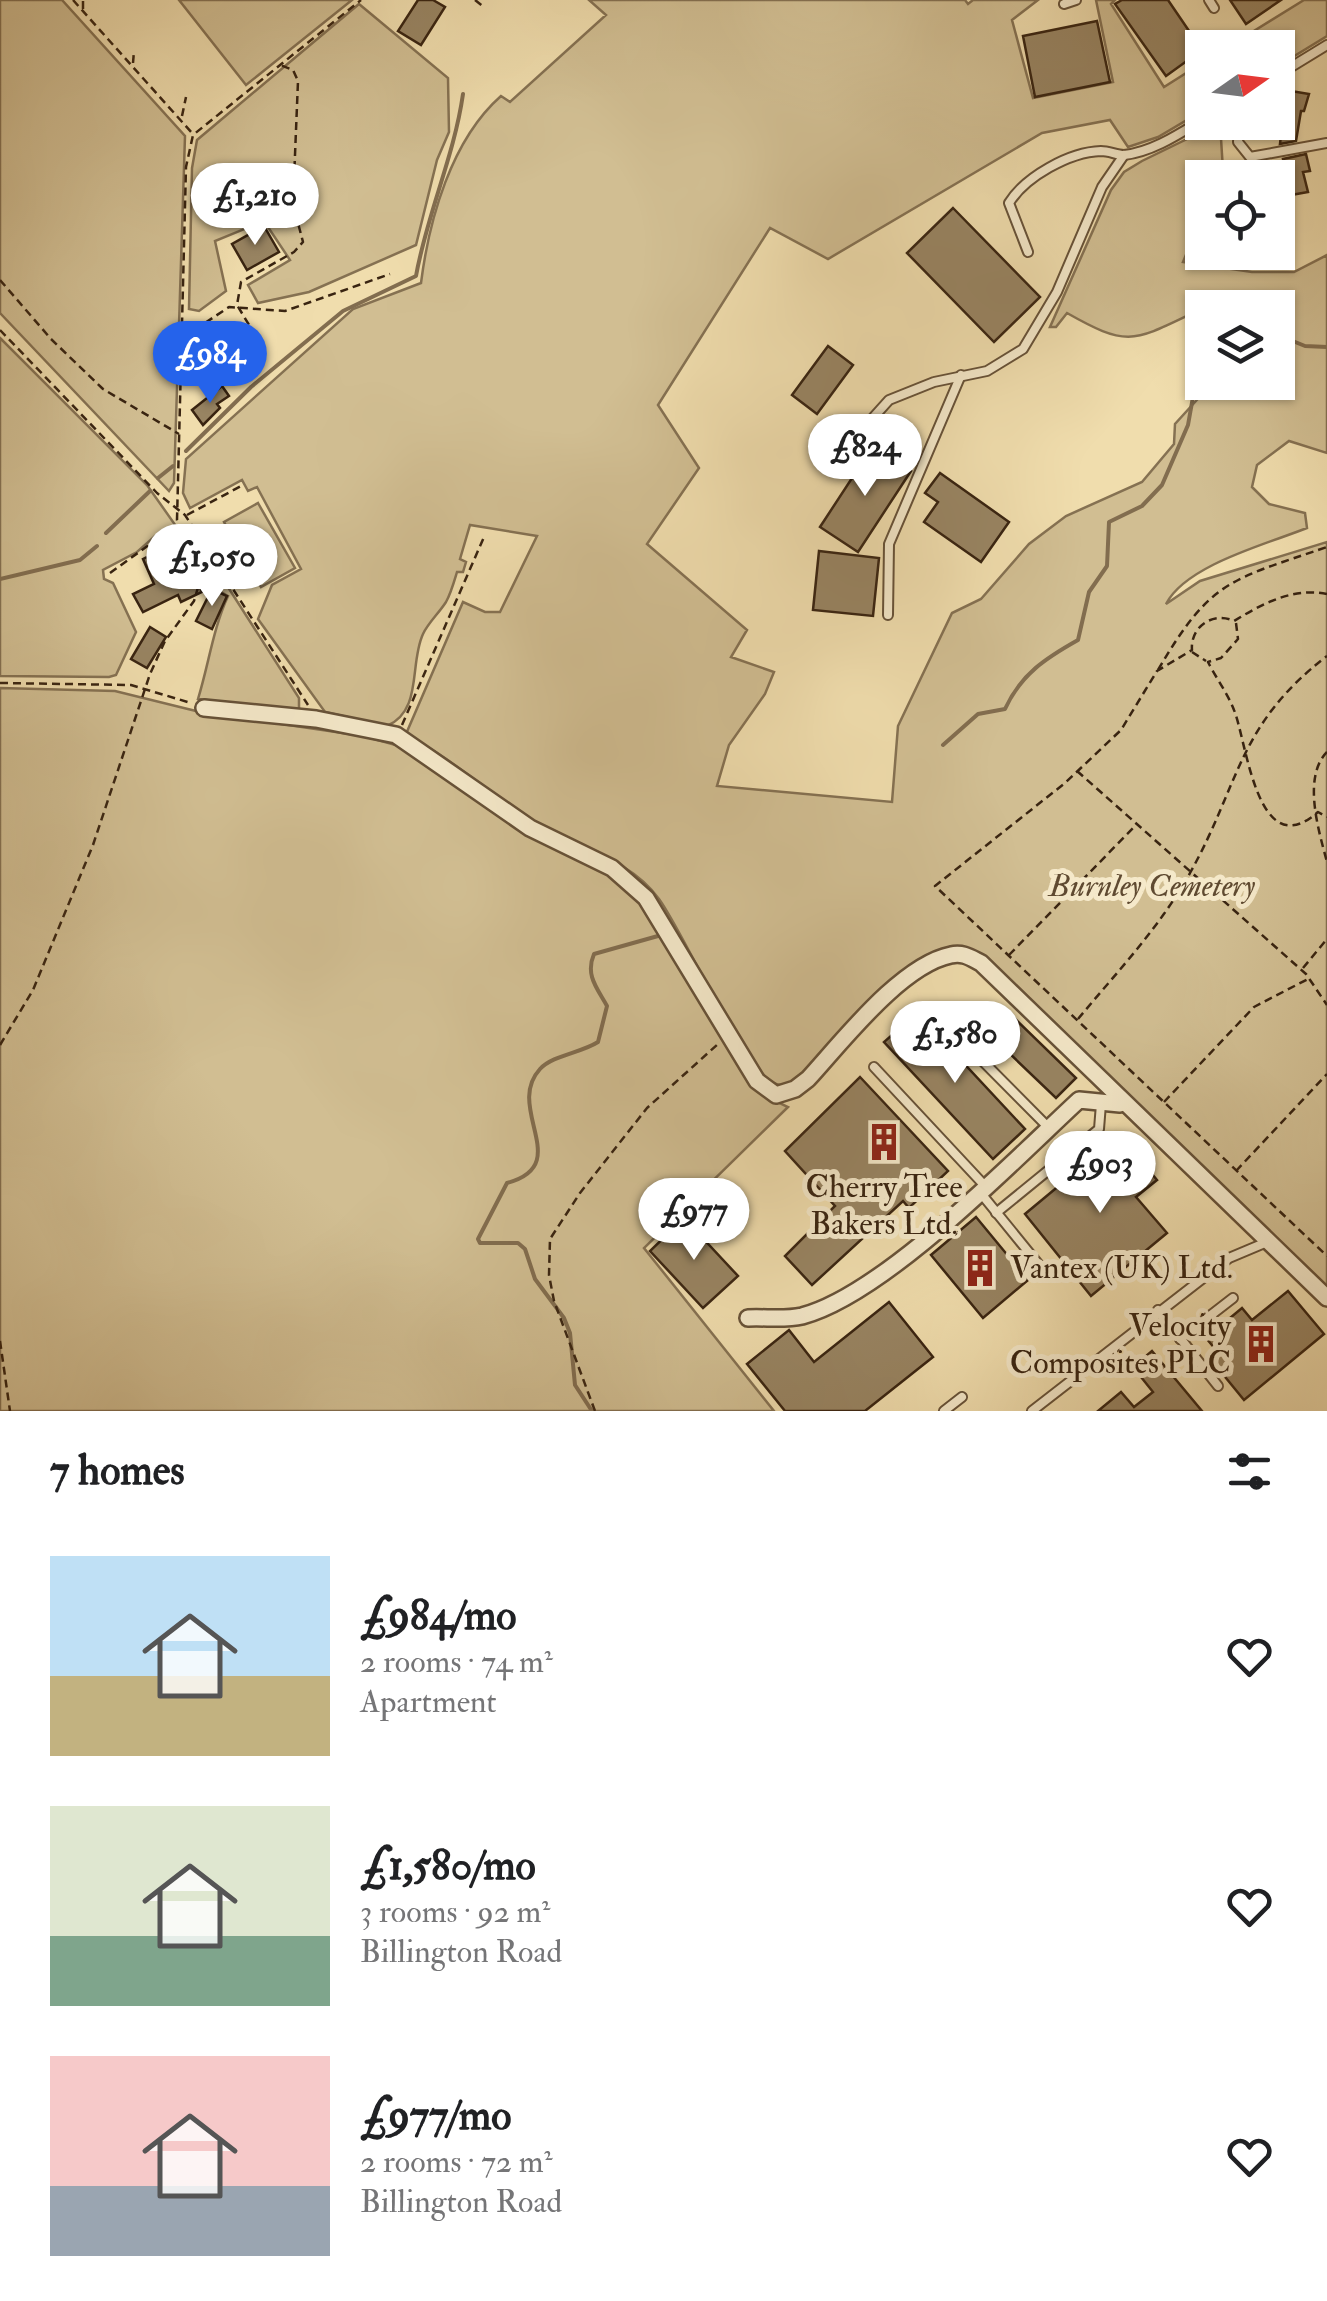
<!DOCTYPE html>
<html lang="en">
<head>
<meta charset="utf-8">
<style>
  :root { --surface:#fff; --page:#f6f6f6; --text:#202124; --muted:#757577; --accent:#2563eb }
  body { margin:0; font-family:"IM FELL Double Pica",serif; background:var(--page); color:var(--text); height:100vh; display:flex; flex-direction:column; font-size:38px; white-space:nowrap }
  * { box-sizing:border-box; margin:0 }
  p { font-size:32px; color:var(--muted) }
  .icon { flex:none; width:55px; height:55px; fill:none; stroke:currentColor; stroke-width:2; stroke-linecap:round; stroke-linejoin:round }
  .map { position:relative; height:1411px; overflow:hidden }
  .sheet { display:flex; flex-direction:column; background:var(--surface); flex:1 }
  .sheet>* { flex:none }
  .needle { width:65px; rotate:76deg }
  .buttons { position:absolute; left:1185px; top:30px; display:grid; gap:20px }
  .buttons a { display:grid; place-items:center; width:110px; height:110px; border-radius:0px; background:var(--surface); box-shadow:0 2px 8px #0004; font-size:50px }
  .price { position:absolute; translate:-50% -85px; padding:0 22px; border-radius:35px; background:#fff; color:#222; font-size:32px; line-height:65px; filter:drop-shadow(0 2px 5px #0008) }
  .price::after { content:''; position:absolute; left:50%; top:60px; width:30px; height:22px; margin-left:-15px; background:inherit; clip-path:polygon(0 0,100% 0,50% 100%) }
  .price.on { background:var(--accent); color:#fff }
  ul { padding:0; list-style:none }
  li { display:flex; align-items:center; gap:30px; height:250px; padding:0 50px }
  li span { display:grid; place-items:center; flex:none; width:280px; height:200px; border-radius:0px; color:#555 }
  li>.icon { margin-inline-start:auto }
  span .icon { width:120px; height:120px; fill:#fffc; stroke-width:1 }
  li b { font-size:42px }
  h2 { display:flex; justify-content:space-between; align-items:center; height:120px; padding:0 50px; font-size:42px }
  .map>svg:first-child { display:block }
  .green { fill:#d1be92; stroke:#857152; stroke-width:2.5 }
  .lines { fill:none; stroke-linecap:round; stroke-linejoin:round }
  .stream { stroke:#826d4f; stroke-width:4 }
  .building { fill:#988462; stroke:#392411; stroke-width:2.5 }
  .lane-casing { stroke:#675238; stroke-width:12 }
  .street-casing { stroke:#675238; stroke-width:20 }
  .path { stroke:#392411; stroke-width:2.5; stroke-dasharray:8 5; stroke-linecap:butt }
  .lane { stroke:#f5e9ca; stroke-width:8 }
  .street { stroke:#f5e9ca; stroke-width:15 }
  .labels { text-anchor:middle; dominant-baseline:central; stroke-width:10; stroke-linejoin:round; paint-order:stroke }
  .park-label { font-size:32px; font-style:italic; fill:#5f4a31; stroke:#f5e9ca }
  .poi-label { font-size:32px; fill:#392411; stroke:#f5e9ca }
</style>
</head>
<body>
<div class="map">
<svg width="1327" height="1411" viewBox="0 0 1327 1411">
  <rect width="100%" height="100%" fill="#f0ddad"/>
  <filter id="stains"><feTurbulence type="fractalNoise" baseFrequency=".002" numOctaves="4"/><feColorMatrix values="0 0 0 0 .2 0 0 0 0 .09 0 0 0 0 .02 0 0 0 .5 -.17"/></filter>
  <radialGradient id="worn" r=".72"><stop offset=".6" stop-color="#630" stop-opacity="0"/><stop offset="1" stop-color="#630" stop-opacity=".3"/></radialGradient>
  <g class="green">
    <polygon points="0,0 62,0 185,136 174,483 169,491 0,313"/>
    <polygon points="179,0 352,0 246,85"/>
    <path d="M589,0h376l3,4 5,-4h65l-26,20 21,78 80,-16 -17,-82h19l-4,4 53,83 38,-24v48l-44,26 -30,10 -18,-27 -68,13 -214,126 -58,-31 -112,177 41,63 -52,76 100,86 -16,27 43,15 -9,22 -36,51 -12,41 175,16 6,-76 54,-113 29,-14 48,-55 37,-28 76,-34 32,-38 1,-20 30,-33 1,-8 72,-1v-74h-76v42l-9,-37c-60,29 -66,34 -126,0l-11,14h-6l61,-137 13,-18 18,-11 78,-38 3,47 -4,7 -17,1v38l-19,46 69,10h42l33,-17v198l-38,-12 -32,24 -5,22 17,17 36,9 2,15c-40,16 -121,37 -141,76l34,-23 127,-39v756l-363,-351c-42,1 -133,103 -166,135 -8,2 -15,5 -22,2 -30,-10 -92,-151 -117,-185 -31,-42 -80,-49 -122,-75 -45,-29 -85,-65 -131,-90l57,-132 22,10h15l37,-76 -67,-11 -10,34 6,3 -3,10h-6c-3,10 -6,21 -11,30 -7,11 -18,21 -23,32 -14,30 0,76 -36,92l-62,-14 -67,-93 14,-34 29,-16 -44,-82 -9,4 -6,-11 -52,28 -7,-15 3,-34 167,-150 68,-26c8,-63 30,-143 80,-187l9,6 96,-87z"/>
    <polygon points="1304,0 1327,0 1327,36 1278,66 1278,48 1228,47"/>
    <polygon points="359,4 448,78 449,132 437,160 416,245 309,292 258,303 248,285 290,260 264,221 215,241 226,291 199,311 189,309 192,168 197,140"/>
    <polygon points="0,338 147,485 178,529 155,536 137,552 103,570 104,579 113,583 136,632 116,675 109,677 0,676"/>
    <polygon points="258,503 295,568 261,587 224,522"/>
    <path d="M210,559l89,139v13l-101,-12c11,-36 15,-70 30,-103l-14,-8 3,-4 -12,-22z"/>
    <polygon points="0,688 115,691 200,712 363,736 403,747 612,874 643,905 765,1096 788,1107 644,1248 774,1411 0,1411"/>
  </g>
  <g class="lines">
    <g class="stream">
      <polyline points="1278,335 1305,346 1327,347"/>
      <path d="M186,451l65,-64 92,-76 73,-35c11,-62 38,-119 47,-182"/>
      <polyline points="158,478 173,466"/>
      <polyline points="106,533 150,491"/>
      <polyline points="0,579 80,560 97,546"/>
      <path d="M943,745l35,-31 27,-5c16,-35 41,-51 73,-69l11,-48 18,-26 2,-44 33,-16 20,-21 26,-60 8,-45 6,-7"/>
      <path d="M592,1411l-17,-26 -5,-52 -6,-15 -29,-39 -10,-30 -7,-6h-38l-2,-4 29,-56c68,-18 -3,-75 33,-114 13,-14 41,-16 58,-27l9,-36c-10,-18 -22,-31 -13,-52l64,-18"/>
    </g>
  </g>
  <g class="building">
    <polygon points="418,0 433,0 445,7 421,45 398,31"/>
    <polygon points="1122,0 1168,0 1202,50 1166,76 1115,4"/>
    <polygon points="1230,0 1281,0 1246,24"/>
    <polygon points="1097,21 1110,82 1035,97 1023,36"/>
    <polygon points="1279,89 1309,94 1304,111 1301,111 1296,141 1280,144 1285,100 1278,100"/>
    <polygon points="1306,154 1310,171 1303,172 1308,192 1291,195 1283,159"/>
    <polygon points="953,208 1040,297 994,342 907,253"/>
    <polygon points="264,226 279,252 247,270 232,244"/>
    <polygon points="828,346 853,365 817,414 792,395"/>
    <polygon points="222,386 229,396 217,404 220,408 203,425 192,410"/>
    <polygon points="873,446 911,471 858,552 820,527"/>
    <polygon points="940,473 1009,522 981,562 924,522 938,502 925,493"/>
    <polygon points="180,540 202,592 181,602 178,595 143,612 133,594 154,584 143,559"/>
    <polygon points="819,551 879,558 873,616 813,610"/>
    <polygon points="212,589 227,596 212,629 196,621"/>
    <polygon points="150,627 166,637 147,668 131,659"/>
    <polygon points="1006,1010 1076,1078 1056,1098 985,1030"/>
    <polygon points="917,1013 1025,1129 993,1159 884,1042"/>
    <polygon points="860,1077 948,1171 909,1208 903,1201 812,1285 785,1256 835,1206 785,1151"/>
    <polygon points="1120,1135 1157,1180 1136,1197 1167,1233 1091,1296 1025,1214"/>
    <polygon points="976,1217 1028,1280 983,1318 931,1255"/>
    <polygon points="684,1218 738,1276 703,1308 650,1251"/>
    <polygon points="1288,1291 1324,1334 1244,1400 1208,1356 1216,1350 1206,1338 1242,1308 1252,1320"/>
    <polygon points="889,1302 933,1357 865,1411 785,1411 747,1364 789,1330 814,1362"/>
    <polygon points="1152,1351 1202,1411 1098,1411 1121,1392 1134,1407 1153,1392 1133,1367"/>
  </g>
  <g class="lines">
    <g class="lane-casing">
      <g id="lane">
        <polyline points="1209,0 1214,8"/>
        <polyline points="1064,4 1076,0"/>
        <polyline points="1278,75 1327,45"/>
        <polyline points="1239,125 1238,142 1250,157 1327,143"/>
        <path d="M1028,252l-19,-49c16,-26 60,-51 92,-52 8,0 16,4 23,4 28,-3 55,-21 78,-35"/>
        <polyline points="862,430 889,400 934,382 987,371 1023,349 1057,292 1102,187 1124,155"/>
        <polyline points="888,615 889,544 961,375"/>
        <polyline points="929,1007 1049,1128"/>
        <polyline points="874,1067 985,1186"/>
        <polyline points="979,1191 1040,1266"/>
        <polyline points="996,1213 1099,1129 1101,1104"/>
        <polyline points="1158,1310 1218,1386"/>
        <polyline points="1180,1339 1233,1298"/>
        <polyline points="944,1411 962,1397"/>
        <polyline points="1032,1411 1229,1258 1267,1242"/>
      </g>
    </g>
    <g class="street-casing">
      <g id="street">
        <path d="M204,708l112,11 80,16 134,93 82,40 34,30 111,183 19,14 19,-6 13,-10c34,-37 93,-114 143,-124 12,-3 20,3 30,8l346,335"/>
        <path d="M748,1318c17,-1 37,2 54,-2 83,-22 212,-156 277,-216l41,4"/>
      </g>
    </g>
    <g class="path">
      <polyline points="73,0 192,133"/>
      <polyline points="475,0 484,7"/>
      <polyline points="83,9 83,0"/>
      <polyline points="133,63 134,51"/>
      <polyline points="182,116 186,97"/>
      <polyline points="0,280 51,339 103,389 179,434"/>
      <polyline points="206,322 234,369 243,368 260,350 260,343 237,305 241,282 294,252 303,242 293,204 298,81 293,70 278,64"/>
      <polyline points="0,330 157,493 185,515 308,705"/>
      <polyline points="184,337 229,307 285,311 390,274"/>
      <polyline points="187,515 243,485"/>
      <polyline points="110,573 153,542 181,534"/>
      <path d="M1327,594c-34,-7 -65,10 -93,27 -21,-10 -44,6 -42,29l-35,21 -36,59 -56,53 -130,103 392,370"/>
      <path d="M1236,623l2,16 -17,19 -13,4c8,16 20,32 26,48 13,32 23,156 84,102l9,5"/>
      <polyline points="1192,652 1206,661"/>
      <path d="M1158,670c53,-91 73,-90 169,-123"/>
      <polyline points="0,683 131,685 191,703"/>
      <polyline points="402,725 484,537"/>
      <path d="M1327,752c-25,25 -8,80 0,110"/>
      <polyline points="1077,771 1306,974 1327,1005"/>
      <polyline points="1009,955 1136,825"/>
      <polyline points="1303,968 1327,939"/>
      <path d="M1078,1019c39,-47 82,-92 112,-146 50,-89 47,-148 137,-217"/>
      <polyline points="0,1045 33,990 93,845 150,674 165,641 194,601 199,584 177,520 186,167 193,135 361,0"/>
      <polyline points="1164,1102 1254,1007 1308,979"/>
      <polyline points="1236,1171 1327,1074"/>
      <polyline points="0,1341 10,1411"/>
      <polyline points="595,1411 554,1301 549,1275 550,1239 580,1193 647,1108 718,1044"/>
    </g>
    <use href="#lane" class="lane"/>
    <use href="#street" class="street"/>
  </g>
  <defs>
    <g id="building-bare" transform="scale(3)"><path d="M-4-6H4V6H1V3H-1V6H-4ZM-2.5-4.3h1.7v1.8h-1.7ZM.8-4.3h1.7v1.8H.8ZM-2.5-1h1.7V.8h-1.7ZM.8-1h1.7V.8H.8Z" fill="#8f2418" stroke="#f5e9ca" stroke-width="2.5" paint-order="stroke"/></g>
  </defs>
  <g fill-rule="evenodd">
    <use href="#building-bare" x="884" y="1142"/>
    <use href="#building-bare" x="980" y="1268"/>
    <use href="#building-bare" x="1261" y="1344"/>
  </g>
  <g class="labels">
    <g class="park-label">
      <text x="1152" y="886">Burnley Cemetery</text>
    </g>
    <g class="poi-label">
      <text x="884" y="1187">Cherry Tree<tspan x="884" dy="37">Bakers Ltd.</tspan></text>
      <text x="1010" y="1268" text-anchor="start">Vantex (UK) Ltd.</text>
      <text x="1231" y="1326" text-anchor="end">Velocity<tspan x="1231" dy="37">Composites PLC</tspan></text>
    </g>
  </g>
  <rect width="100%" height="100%" filter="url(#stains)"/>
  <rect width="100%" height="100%" fill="url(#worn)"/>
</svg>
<div class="buttons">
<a><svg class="needle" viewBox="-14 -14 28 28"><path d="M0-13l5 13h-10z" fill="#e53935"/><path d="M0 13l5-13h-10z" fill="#757577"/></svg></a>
<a><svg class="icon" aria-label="locate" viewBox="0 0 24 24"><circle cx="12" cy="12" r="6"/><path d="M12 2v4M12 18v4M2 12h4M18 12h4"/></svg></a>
<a><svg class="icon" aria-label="layers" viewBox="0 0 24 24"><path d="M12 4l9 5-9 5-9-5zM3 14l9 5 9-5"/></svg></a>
</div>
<b class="price" style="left:255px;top:248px">£1,210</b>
<b class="price on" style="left:210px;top:406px">£984</b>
<b class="price" style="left:865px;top:499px">£824</b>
<b class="price" style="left:212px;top:609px">£1,050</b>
<b class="price" style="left:955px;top:1086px">£1,580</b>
<b class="price" style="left:1100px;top:1216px">£903</b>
<b class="price" style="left:694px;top:1263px">£977</b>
</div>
<section class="sheet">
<h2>7 homes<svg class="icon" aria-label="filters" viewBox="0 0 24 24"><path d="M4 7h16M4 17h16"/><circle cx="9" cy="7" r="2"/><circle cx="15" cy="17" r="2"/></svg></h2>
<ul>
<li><span style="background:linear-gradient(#bfe0f5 60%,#c2b280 0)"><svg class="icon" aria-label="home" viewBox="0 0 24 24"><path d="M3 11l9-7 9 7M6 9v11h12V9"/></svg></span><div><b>£984/mo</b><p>2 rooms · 74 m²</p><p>Apartment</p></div><svg class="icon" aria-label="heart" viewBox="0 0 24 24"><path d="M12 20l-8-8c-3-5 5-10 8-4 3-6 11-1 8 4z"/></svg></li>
<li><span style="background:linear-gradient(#dfe7d0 65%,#7fa58c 0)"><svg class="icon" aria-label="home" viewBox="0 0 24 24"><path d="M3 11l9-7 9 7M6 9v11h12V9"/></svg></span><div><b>£1,580/mo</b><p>3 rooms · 92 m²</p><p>Billington Road</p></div><svg class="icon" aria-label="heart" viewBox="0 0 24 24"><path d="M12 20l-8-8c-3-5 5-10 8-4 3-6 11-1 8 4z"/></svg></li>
<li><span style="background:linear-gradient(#f6c9c9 65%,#9aa5b1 0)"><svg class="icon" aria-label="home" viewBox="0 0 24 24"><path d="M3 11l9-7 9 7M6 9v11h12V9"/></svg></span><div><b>£977/mo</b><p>2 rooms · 72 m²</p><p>Billington Road</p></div><svg class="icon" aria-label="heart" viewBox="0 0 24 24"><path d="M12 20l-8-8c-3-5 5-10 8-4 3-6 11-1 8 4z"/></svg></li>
</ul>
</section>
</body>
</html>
